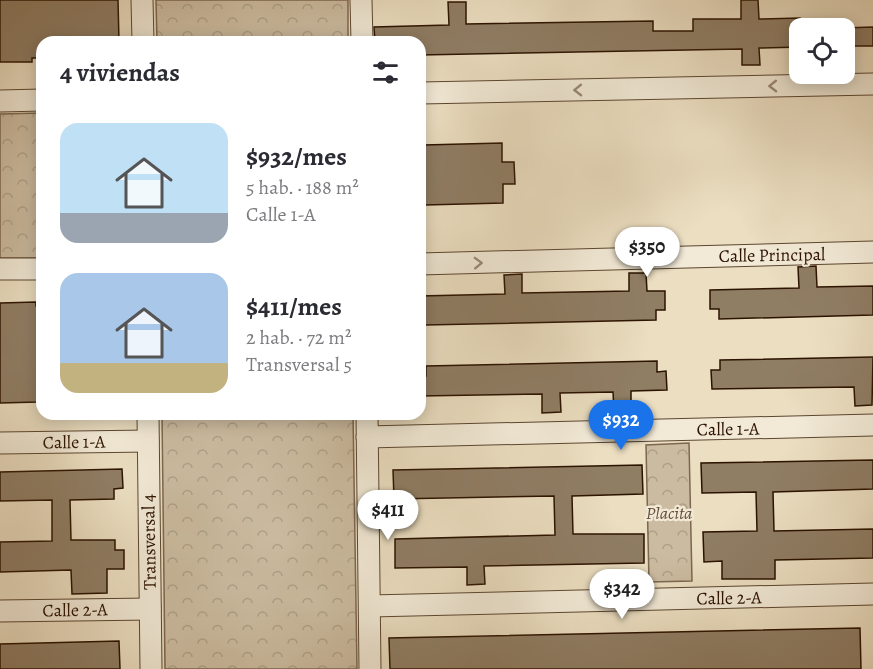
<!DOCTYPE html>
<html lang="es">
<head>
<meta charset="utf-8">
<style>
  :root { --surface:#fff; --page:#f2f2f3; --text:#2b2b33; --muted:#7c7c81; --accent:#1a73e8 }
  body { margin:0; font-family:Alegreya,serif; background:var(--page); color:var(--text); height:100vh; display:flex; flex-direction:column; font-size:22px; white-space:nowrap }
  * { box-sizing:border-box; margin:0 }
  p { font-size:20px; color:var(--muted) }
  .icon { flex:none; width:33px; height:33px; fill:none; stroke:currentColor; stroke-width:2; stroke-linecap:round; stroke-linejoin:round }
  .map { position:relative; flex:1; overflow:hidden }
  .side { position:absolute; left:36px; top:36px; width:390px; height:384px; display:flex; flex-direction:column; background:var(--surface); border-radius:18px; box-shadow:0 3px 15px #0003 }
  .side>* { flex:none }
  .buttons { position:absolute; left:789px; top:18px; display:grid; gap:12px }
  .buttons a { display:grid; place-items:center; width:66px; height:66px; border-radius:12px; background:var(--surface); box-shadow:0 3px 15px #0003; font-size:30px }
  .price { position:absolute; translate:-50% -51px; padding:0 14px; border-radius:21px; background:#fff; color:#222; font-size:20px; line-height:39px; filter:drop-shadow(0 2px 3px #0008) }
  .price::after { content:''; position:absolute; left:50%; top:36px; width:18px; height:14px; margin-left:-9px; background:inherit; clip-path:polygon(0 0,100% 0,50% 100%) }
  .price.on { background:var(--accent); color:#fff }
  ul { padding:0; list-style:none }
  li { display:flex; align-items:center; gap:18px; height:150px; padding:0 24px }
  li span { display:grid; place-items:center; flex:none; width:168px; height:120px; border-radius:18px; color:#555 }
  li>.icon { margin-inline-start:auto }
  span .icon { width:72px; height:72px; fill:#fffc; stroke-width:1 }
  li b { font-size:26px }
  h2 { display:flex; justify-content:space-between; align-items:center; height:72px; padding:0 24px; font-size:26px }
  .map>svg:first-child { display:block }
  .park { fill:url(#park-crowns); stroke:#7c6750; stroke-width:1.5 }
  .building { fill:#8f7d64; stroke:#2c1300; stroke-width:1.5 }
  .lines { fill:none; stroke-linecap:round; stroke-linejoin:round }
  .street-casing { stroke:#5c4630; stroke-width:23 }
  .street { stroke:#f2ead7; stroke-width:21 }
  .oneway { stroke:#998976 }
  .labels { text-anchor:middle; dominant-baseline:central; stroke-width:4.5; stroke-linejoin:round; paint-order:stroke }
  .street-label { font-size:18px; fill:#2c1300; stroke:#f2ead7 }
  .park-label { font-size:18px; font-style:italic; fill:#644e38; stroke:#f2ead7 }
</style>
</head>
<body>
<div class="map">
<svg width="873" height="669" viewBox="0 0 873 669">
  <defs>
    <pattern id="park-crowns" width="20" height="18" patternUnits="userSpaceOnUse" patternTransform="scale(1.5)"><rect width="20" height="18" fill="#cbbba0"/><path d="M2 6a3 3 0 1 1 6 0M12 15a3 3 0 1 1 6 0" fill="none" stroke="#aea088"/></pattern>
  </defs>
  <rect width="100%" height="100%" fill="#ebdec1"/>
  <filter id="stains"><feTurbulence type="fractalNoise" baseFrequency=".00333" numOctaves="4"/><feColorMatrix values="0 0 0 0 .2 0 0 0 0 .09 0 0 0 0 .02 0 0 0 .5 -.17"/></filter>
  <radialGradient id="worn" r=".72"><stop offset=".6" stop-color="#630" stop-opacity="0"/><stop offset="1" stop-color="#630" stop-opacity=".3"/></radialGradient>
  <g class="park">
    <polygon points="156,0 348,0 348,42 157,42"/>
    <polygon points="42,113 42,258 0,258 0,114"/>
    <polygon points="162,414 353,414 357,669 165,669"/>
    <polygon points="689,443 692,581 649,582 646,445"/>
  </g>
  <g class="building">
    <polygon points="0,0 118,0 119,42 42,42 42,58 32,58 32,62 0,62"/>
    <polygon points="741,0 758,0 759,19 800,18 800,47 759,48 760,65 742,65 742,49 420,55 420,42 375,42 374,27 449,25 448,2 466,2 466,24 653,21 653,31 693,31 693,19 741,19"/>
    <polygon points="873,27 873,46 844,46 844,28"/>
    <polygon points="502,143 502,162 514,162 515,184 503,184 503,203 425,205 425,186 420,186 420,163 424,163 424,145"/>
    <polygon points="816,266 817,287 873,286 873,315 719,319 719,309 710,309 710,290 799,288 798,267"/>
    <polygon points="629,273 646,273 647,291 665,291 665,310 656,310 656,320 425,325 425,315 420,315 420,296 505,294 504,275 522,274 522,293 629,291"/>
    <polygon points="36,302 36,306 42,306 42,398 38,399 38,402 0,403 0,303"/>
    <polygon points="873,357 872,405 855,406 854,387 712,389 711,370 720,370 720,360"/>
    <polygon points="657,361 657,372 666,371 667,390 631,391 631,411 614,411 613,392 560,393 561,412 542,413 542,394 420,396 420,377 426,376 426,366"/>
    <polygon points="873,460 873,489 773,492 774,531 873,529 873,558 775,560 775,579 722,579 722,561 704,562 703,532 757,531 756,492 702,493 701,463"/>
    <polygon points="642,465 643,494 572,496 573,534 644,534 644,563 484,566 485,584 467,585 467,567 395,568 395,539 555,535 554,496 394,499 393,470"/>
    <polygon points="122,469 123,488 114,489 114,499 70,500 71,540 115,540 115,550 124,550 124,569 107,569 107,593 72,594 71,570 0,572 0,542 52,541 52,500 0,501 0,472"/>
    <polygon points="860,628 861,669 390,669 389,638"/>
    <polygon points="119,641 120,669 0,669 0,644"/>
  </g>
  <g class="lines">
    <g class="street-casing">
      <g id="street">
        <polyline points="142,0 143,42"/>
        <polyline points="361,0 362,42"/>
        <polyline points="420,93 873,84"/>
        <polyline points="0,101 42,100"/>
        <polyline points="420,264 873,252"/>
        <polyline points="0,269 42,269"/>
        <polyline points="148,414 151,669"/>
        <polyline points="367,414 370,669"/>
        <polyline points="367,437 873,425"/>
        <polyline points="0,443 148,441"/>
        <polyline points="370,606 873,594"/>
        <polyline points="0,611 150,609"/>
      </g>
    </g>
    <use href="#street" class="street"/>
  </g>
  <defs><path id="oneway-chevron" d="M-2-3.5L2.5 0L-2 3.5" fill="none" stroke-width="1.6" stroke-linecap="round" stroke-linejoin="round" transform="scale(1.5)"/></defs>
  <g class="oneway">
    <use href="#oneway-chevron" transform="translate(773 86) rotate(179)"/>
    <use href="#oneway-chevron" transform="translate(578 90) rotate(179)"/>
    <use href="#oneway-chevron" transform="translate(478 263) rotate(-2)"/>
  </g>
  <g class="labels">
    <g class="street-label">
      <text transform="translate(772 255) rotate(-1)">Calle Principal</text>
      <text transform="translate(728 429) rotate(-1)">Calle 1-A</text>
      <text transform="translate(74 442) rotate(-1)">Calle 1-A</text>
      <text transform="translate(149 542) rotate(-91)">Transversal 4</text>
      <text transform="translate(729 598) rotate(-1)">Calle 2-A</text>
      <text transform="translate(75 610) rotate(-1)">Calle 2-A</text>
    </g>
    <g class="park-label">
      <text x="669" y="513">Placita</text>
    </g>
  </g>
  <rect width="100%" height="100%" filter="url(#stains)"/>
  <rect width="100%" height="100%" fill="url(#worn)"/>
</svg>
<div class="buttons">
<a><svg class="icon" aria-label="locate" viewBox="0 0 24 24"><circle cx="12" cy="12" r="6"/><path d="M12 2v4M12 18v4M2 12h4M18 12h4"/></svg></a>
</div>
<b class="price" style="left:647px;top:278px">$350</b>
<b class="price on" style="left:621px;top:451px">$932</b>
<b class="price" style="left:388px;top:541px">$411</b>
<b class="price" style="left:622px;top:620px">$342</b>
<section class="side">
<h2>4 viviendas<svg class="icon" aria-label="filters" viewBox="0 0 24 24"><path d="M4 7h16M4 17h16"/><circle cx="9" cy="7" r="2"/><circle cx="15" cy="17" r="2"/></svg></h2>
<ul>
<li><span style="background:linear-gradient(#bfe0f5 75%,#9aa5b1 0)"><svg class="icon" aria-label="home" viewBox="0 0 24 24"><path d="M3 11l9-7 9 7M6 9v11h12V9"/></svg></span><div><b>$932/mes</b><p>5 hab. · 188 m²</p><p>Calle 1-A</p></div></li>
<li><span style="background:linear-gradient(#a9c7e8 75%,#c2b280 0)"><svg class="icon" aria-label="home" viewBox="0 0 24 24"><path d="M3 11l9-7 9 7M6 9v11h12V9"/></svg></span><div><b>$411/mes</b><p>2 hab. · 72 m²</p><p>Transversal 5</p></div></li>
</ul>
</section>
</div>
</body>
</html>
